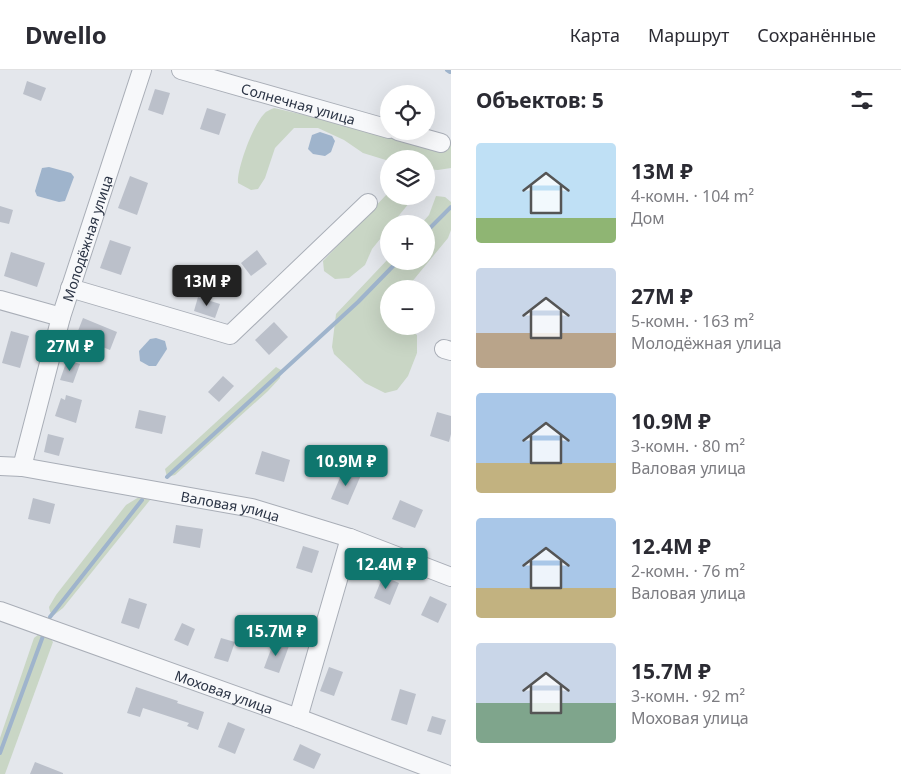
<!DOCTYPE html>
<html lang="ru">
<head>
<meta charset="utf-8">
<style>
  :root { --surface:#fff; --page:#f2f2f3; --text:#2b2b33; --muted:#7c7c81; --line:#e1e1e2; --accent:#0f766e }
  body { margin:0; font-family:"Noto Sans",sans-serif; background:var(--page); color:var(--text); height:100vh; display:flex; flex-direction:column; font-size:19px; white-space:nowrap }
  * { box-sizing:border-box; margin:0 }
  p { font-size:16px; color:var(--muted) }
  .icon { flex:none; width:28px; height:28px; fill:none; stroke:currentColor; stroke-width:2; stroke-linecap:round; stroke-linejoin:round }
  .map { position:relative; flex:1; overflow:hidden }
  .side { display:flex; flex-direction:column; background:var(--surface); width:450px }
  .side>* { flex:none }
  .tools { position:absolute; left:380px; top:15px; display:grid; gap:10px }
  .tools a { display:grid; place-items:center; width:55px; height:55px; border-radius:50%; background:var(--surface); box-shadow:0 5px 20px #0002; font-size:25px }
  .price { position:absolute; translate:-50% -42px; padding:0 11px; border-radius:5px; background:var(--accent); color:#fff; font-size:16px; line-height:32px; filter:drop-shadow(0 1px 2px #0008) }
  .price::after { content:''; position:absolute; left:50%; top:30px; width:15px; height:11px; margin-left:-8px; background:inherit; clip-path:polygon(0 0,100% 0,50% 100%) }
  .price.selected { background:#222; color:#fff }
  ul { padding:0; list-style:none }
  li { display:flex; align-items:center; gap:15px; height:125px; padding:0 25px }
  li span { display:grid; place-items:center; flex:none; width:140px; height:100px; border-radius:5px; color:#555 }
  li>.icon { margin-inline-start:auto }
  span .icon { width:60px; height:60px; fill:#fffc; stroke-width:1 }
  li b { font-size:21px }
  h2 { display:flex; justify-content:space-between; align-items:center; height:60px; padding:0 25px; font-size:21px }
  header { display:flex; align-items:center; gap:30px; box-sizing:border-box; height:70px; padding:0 25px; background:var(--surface); border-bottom:1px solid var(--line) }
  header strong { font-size:24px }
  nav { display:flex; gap:28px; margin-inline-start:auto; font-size:18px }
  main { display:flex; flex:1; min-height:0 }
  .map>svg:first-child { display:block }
  .green { fill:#c9d6c5 }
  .water { fill:#9fb4cc }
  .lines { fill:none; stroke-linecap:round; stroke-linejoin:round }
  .stream { stroke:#9fb4cc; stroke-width:4 }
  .building { fill:#bbc0ca }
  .minor-casing { stroke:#a9aeb7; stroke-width:20 }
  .minor { stroke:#f7f8fa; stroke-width:18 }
  .labels { text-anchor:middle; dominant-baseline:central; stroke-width:5; stroke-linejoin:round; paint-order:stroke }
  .street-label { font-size:14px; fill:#2b3445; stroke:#f4f6f9 }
</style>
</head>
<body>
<header>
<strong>Dwello</strong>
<nav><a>Карта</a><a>Маршрут</a><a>Сохранённые</a></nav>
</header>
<main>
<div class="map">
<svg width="451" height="704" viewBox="0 0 451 704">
  <rect width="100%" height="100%" fill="#e4e7ec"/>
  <g class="green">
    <path d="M274,38l173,40 4,-8v28l-13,2 -12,-1v-10h-37v2l-26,-8 -19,-13 -26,-12h-24l-19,20 -10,30 -7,11 -7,1 -13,-7c-1,-15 15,-58 26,-69 2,-3 6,-4 10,-6z"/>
    <polygon points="389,122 389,126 414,127 392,154 389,154 389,158 372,179 365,195 349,208 335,209 324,201 323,191"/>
    <polygon points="436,126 445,127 451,132 451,160 448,168 406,219 389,219 389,256 404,256 417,265 417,283 408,306 397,320 385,323 365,313 334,284 332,277 336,244 389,188 389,191 426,191 426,154 421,154 429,145"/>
    <polygon points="276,297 281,300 280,308 268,321 175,405 167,407 165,399"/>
    <polygon points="139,427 150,430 63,538 54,545 50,542 49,537 56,525 126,435"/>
    <polygon points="39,564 47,564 53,572 5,704 0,704 0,668 34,568"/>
  </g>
  <g class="water">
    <polygon points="320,62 332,66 335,71 331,82 325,86 313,84 308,79 312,65"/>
    <polygon points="49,97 71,103 74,107 65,131 59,132 37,126 35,121 42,98"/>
    <polygon points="156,268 165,271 167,279 156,296 149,296 140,291 139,281 150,269"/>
  </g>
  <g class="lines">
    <g class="stream">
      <polyline points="447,0 450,2"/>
      <polyline points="426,162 451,137"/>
      <polyline points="167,407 358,232 398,191"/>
      <polyline points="50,547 142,430"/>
      <polyline points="0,683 43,566"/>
    </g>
  </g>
  <g class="building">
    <polygon points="27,11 46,18 41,31 23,24"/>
    <polygon points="155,19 170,23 163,45 148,40"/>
    <polygon points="207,38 226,44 219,65 200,59"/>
    <polygon points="130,106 148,113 137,145 118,138"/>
    <polygon points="0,136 13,140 9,154 0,152"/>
    <polygon points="110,170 131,177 121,205 100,198"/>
    <polygon points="257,180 267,194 251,206 241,193"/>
    <polygon points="11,182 45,193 37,217 4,206"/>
    <polygon points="198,227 220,234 215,248 194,241"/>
    <polygon points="83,248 117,262 110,280 76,266"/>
    <polygon points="274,252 288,267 269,285 255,270"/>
    <polygon points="11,261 29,266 20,298 2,293"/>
    <polygon points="67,290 80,294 73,313 60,310"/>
    <polygon points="223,306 234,316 219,332 208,322"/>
    <polygon points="66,325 82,330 76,353 55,346 61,328 65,330"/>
    <polygon points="139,340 166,346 162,364 135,358"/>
    <polygon points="437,342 451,346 451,364 449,372 430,366"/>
    <polygon points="48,364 64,368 59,386 44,382"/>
    <polygon points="262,381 290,390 284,412 255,404"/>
    <polygon points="344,398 361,405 348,435 331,429"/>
    <polygon points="33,428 55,434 50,454 28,449"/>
    <polygon points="400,430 423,440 415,458 392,449"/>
    <polygon points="176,455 203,459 200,478 173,473"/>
    <polygon points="303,476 319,481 312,503 296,498"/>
    <polygon points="383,506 399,513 390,535 374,528"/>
    <polygon points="430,526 447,534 438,553 421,545"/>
    <polygon points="129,528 147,534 139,559 121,553"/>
    <polygon points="182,553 195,559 188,576 174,570"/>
    <polygon points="221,568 235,572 228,592 214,588"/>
    <polygon points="274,571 289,576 279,603 264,598"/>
    <polygon points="329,597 343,602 334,626 320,621"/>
    <polygon points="136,617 178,631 177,633 204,642 198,660 187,656 189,653 143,638 140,647 127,643"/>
    <polygon points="400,619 416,624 407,655 391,650"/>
    <polygon points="432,646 446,650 441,665 427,661"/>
    <polygon points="228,652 245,659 235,684 218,677"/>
    <polygon points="300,674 321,684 314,699 293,690"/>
    <polygon points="35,692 63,703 63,704 30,704"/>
  </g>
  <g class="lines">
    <g class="minor-casing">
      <g id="minor">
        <path id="s1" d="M181,0l208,59"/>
        <polyline points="398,61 441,73"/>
        <polyline points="70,218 230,265 368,133"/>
        <polyline points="0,230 61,247"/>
        <polyline points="444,279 451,281"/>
        <path id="s2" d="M0,396l22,1 230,41 98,30 101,39"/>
        <path id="s3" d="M22,397l39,-150 81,-247"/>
        <path id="s4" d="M0,541l298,107 148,56"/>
        <polyline points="298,648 350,468"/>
      </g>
    </g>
    <use href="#minor" class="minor"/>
  </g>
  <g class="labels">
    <g class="street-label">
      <text stroke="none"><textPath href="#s1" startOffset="122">Солнечная улица</textPath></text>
      <text stroke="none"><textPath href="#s3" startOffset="238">Молодёжная улица</textPath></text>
      <text stroke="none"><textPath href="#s2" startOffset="234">Валовая улица</textPath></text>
      <text stroke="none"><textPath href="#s4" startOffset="238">Моховая улица</textPath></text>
    </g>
  </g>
</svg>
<div class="tools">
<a><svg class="icon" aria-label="locate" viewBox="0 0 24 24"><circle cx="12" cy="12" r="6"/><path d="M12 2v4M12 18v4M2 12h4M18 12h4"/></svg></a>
<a><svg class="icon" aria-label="layers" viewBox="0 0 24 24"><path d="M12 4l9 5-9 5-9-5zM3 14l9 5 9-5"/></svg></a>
<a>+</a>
<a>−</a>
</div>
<b class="price selected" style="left:207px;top:237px">13M ₽</b>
<b class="price" style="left:70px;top:302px">27M ₽</b>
<b class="price" style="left:346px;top:417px">10.9M ₽</b>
<b class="price" style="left:386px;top:520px">12.4M ₽</b>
<b class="price" style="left:276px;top:587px">15.7M ₽</b>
</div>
<section class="side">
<h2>Объектов: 5<svg class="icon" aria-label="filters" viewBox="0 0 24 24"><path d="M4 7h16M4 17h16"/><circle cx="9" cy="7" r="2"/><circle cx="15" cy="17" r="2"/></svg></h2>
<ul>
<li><span style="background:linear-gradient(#bfe0f5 75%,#8fb573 0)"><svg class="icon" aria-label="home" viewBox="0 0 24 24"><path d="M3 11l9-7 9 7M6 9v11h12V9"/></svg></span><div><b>13M ₽</b><p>4-комн. · 104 m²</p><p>Дом</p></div></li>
<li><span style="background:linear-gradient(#c9d6e8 65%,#b9a48a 0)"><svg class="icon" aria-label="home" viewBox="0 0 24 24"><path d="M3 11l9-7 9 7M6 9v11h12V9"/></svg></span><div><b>27M ₽</b><p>5-комн. · 163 m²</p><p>Молодёжная улица</p></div></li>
<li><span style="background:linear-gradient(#a9c7e8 70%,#c2b280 0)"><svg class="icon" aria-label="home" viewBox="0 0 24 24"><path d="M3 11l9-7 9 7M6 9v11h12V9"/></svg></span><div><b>10.9M ₽</b><p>3-комн. · 80 m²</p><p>Валовая улица</p></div></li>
<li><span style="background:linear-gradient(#a9c7e8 70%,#c2b280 0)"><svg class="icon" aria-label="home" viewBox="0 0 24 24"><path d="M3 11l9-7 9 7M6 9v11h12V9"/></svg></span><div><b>12.4M ₽</b><p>2-комн. · 76 m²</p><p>Валовая улица</p></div></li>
<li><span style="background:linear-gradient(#c9d6e8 60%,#7fa58c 0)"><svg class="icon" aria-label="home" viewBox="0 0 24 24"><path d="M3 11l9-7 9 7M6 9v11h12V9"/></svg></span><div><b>15.7M ₽</b><p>3-комн. · 92 m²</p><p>Моховая улица</p></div></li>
</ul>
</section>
</main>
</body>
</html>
